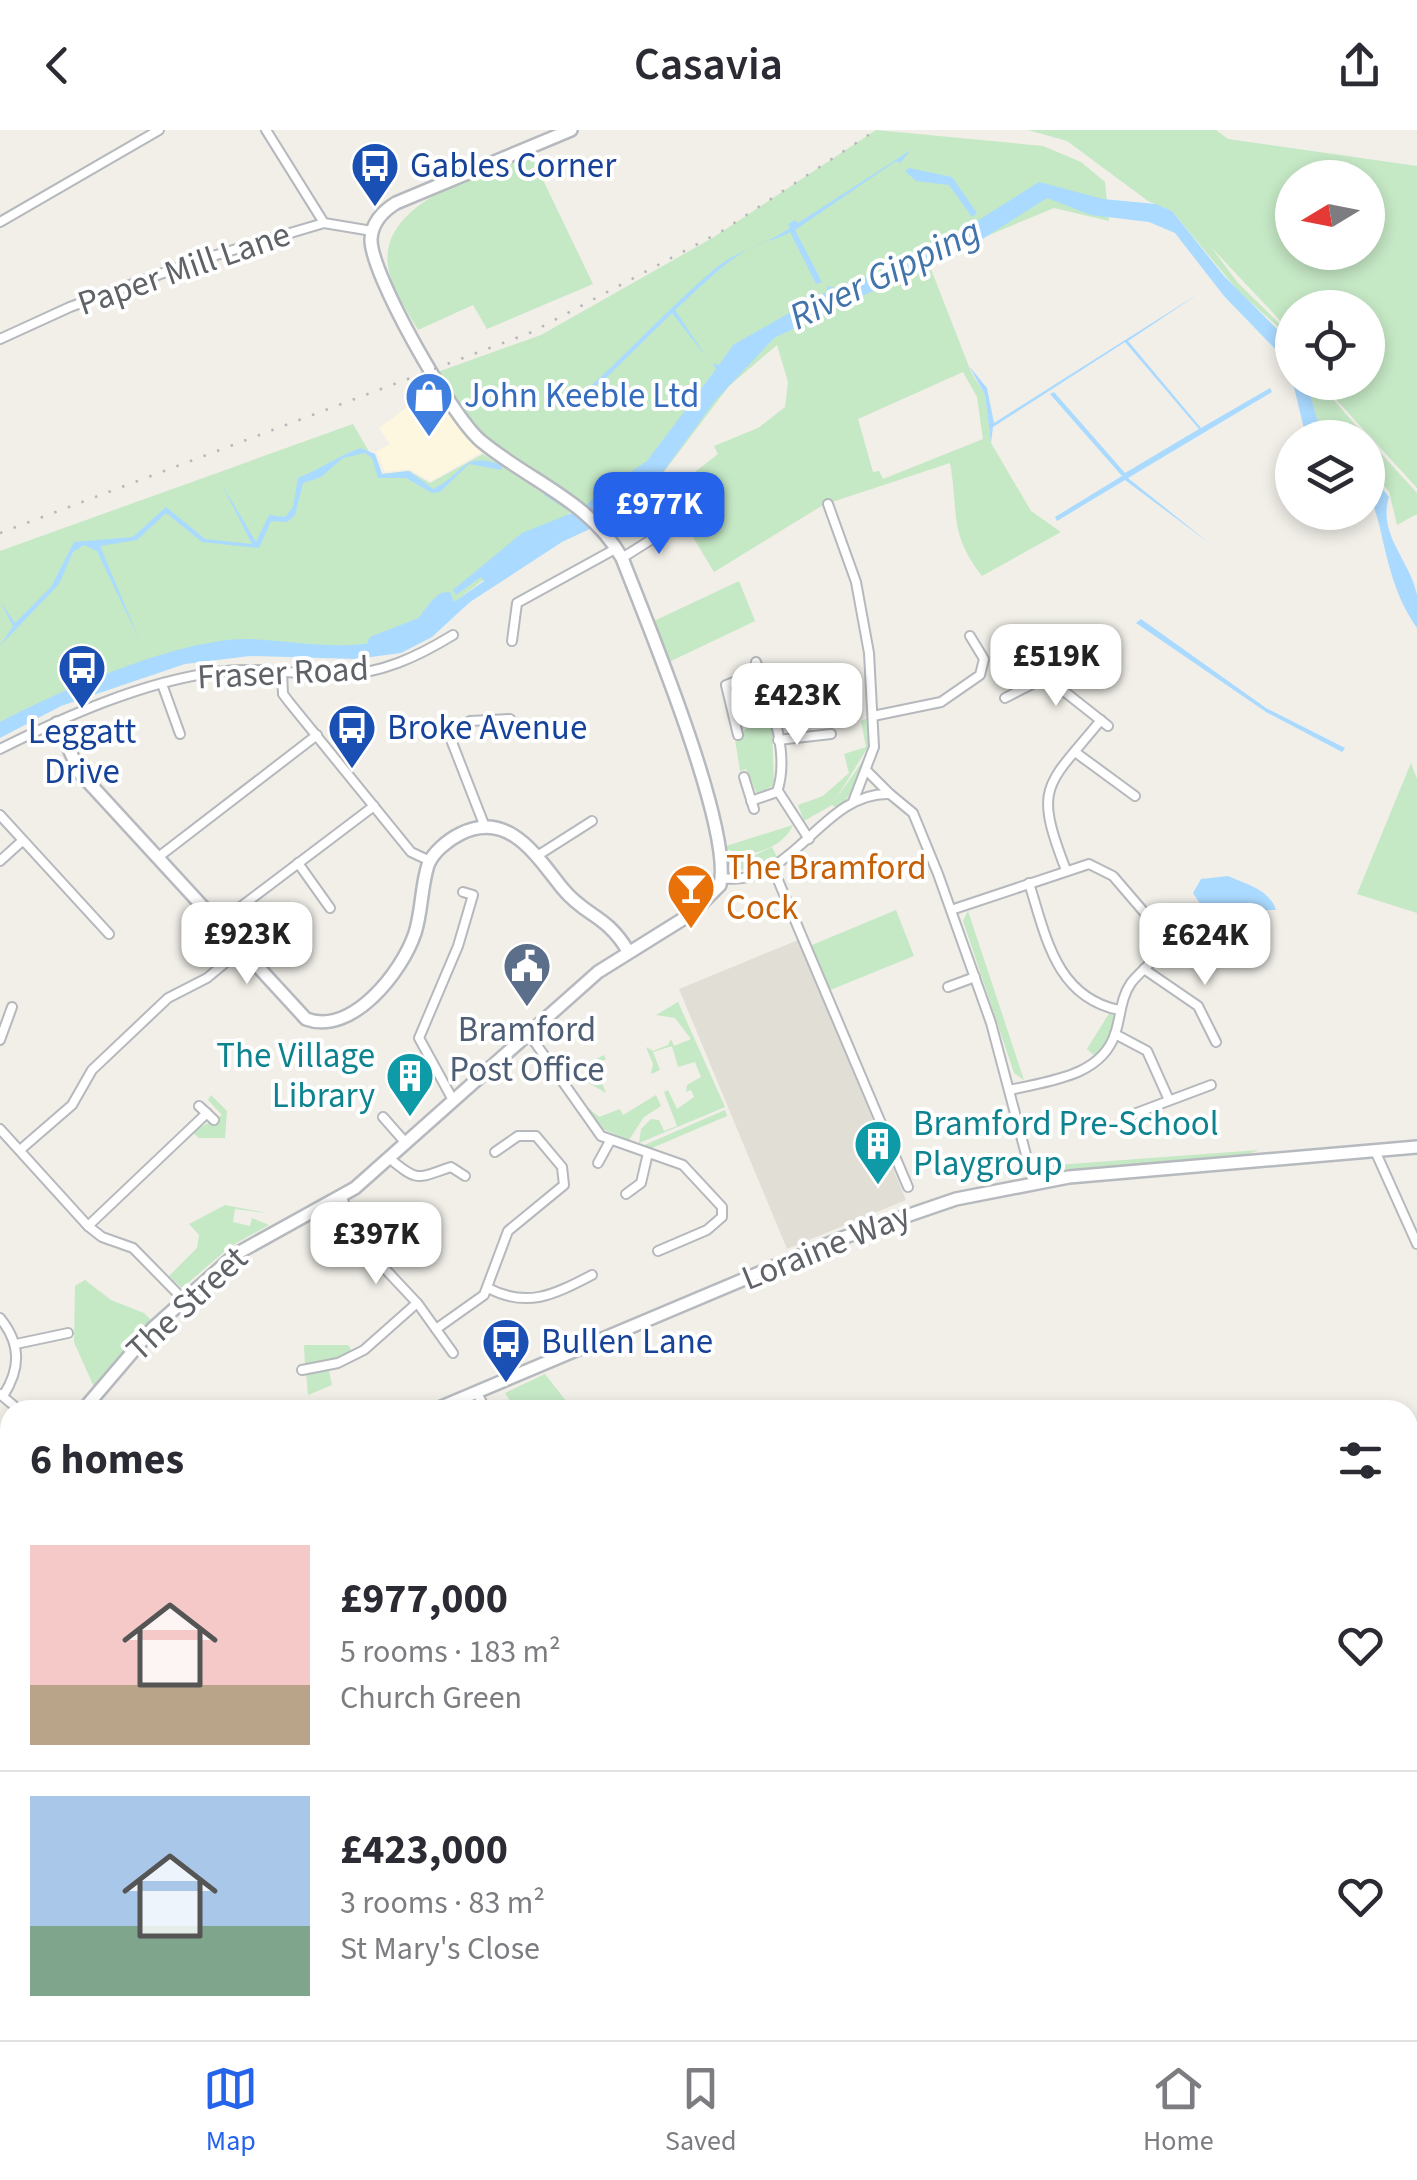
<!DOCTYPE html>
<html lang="en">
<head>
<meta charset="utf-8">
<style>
  :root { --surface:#fff; --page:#f7f7f7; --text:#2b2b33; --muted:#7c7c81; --line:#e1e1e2; --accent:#2563eb }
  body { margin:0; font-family:"Source Sans 3",sans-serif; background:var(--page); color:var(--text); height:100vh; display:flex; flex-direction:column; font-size:38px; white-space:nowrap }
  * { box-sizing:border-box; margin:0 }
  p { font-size:32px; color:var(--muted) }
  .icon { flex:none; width:55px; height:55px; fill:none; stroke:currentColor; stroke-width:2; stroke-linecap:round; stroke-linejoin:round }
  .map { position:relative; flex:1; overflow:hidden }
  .details { position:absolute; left:0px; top:1270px; width:1418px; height:640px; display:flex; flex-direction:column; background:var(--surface); border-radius:30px 30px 0 0; box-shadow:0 5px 15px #0003 }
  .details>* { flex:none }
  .needle { width:65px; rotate:260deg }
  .buttons { position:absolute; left:1275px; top:30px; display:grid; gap:20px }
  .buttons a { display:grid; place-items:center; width:110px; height:110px; border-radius:50%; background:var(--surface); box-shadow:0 5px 15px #0003; font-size:50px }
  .price { position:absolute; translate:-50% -85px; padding:0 22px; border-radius:20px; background:#fff; color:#222; font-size:32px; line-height:65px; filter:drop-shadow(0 2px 5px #0008) }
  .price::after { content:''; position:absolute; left:50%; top:60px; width:30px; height:22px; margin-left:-15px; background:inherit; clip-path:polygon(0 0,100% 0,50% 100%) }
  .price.active { background:var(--accent); color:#fff }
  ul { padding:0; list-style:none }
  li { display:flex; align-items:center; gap:30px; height:250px; padding:0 30px }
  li+li { border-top:2px solid var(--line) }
  li span { display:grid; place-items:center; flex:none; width:280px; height:200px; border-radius:0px; color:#555 }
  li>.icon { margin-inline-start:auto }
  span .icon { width:120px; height:120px; fill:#fffc; stroke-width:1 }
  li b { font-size:42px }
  h2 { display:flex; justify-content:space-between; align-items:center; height:120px; padding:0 30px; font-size:42px }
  header { display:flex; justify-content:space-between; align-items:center; height:130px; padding:0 30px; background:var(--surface); font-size:45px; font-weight:600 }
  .tab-bar { display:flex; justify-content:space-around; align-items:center; height:140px; border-top:2px solid var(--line); background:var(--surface); font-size:28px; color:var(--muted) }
  .tab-bar a { display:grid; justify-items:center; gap:5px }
  .tab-bar .active { color:var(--accent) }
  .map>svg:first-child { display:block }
  .commercial { fill:#fef7e0 }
  .education { fill:#e1ded6 }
  .green { fill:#c5e8c5; fill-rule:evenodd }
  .water { fill:#aadaff }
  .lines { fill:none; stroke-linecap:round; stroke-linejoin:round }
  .river { stroke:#aadaff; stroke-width:15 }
  .street-casing { stroke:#b5b8bc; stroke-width:12 }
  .secondary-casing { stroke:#b6babf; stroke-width:16 }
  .street { stroke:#fff; stroke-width:8 }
  .secondary { stroke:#fff; stroke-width:11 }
  .rail { stroke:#b6b7b8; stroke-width:2.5; stroke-dasharray:2.5 12; stroke-linecap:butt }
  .labels { text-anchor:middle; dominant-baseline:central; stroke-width:8; stroke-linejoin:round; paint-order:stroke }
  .transit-label { font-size:35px; fill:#164399; stroke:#fff; text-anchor:start }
  .street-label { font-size:35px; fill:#5f6368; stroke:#fff }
  .shop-label { font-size:35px; fill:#366cbe; stroke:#fff; text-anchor:start }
  .food-label { font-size:35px; fill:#c56008; stroke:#fff; text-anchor:start }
  .service-label { font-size:35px; fill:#4e5e75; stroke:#fff }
  .culture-label { font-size:35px; fill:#0d838f; stroke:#fff; text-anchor:end }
  .water-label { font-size:38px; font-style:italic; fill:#4174aa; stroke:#fff }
</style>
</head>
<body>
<header><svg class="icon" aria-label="back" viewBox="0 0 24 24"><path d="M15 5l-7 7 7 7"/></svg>Casavia<svg class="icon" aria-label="share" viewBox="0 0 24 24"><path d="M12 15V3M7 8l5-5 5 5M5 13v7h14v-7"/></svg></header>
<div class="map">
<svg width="1417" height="1910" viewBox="0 0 1417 1910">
  <rect width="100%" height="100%" fill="#f1efe8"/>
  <polygon class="commercial" points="437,262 484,321 431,351 409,339 385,342 376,322 390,314 379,298 425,264 428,268"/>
  <polygon class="education" points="798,810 906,1070 787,1119 679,859"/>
  <g class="green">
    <path d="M876,0l167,16 38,16 24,20 4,39 -55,-13 -233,97 -15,15 123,-56 42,108 14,23 6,48 40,68 30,21 -79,44c-34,-44 -23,-63 -32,-113l-127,42 -109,67 -47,-78 51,-40 -4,-8 44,-18 27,-21 3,-25 -11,-37 -48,41 -69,91 -61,41 -125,-86 -42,-58 109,-39 173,-98zM963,242l14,25 6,42 -100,40 -4,-8 -6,1 -15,-53z"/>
    <path d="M1028,0h188l12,9 189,27v322l-96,-105 47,-1v-74h-76v25l-81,-86 27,36 54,53v10l-9,-15 -44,-39 -67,-81 -24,-10 -81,-60zM1292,48h76v74h-76z"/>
    <path d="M530,23l63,131 -106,45 -14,-24 -55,25c-11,-20 -27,-41 -30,-64 -9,-64 96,-93 142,-113z"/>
    <polygon points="1307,253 1319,253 1366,307 1329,307 1320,299"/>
    <polygon points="353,294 382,344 409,341 430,353 483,324 571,382 439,484 351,520 232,518 113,550 0,603 0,421"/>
    <polygon points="1368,309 1417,363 1417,384 1397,395 1389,361 1368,341"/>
    <polygon points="739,451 755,491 669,532 654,491"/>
    <polygon points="749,548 760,554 772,597 774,655 757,664 746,639 740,641 735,609 747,598 745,591 738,590 730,560"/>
    <polygon points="868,588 868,617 834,672 871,619 857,656 838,679 832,675 804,691 798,675 823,666 849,643 844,624 866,617 861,591"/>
    <polygon points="1411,633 1417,649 1417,783 1357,764"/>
    <path d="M793,695c-10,23 -46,37 -70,22z"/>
    <polygon points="772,717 777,727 748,742 729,735 724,723 751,727"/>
    <polygon points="896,780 914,826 830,860 812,815"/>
    <polygon points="968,781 1024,950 1014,943 963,791"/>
    <polygon points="678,872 725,977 639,1013 641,999 651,989 659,990 664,1001 677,996 664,962 668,960 677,979 694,967 691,960 686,962 687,955 701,947 695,932 678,937 672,916 653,922 660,940 651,944 653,934 646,917 653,921 668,915 671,909 674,916 691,909 675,888 656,885"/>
    <polygon points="1110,882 1114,887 1107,913 1096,927 1087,919"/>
    <polygon points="604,925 606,929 595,935 606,963 587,952 592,931"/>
    <polygon points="211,965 227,981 225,1008 199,1008 192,1002 222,985 208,970"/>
    <polygon points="656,965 661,976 644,987 629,1010 603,999 586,976 599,987 620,979 623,985"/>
    <polygon points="725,980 727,986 652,1018 642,1016"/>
    <polygon points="1259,1020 1239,1028 1042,1042 1031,1025 1043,1036"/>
    <polygon points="225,1075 267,1083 235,1079 233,1092 250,1096 252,1088 269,1095 231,1116 182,1158 169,1146 197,1118 199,1105 189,1094"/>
    <polygon points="85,1150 111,1170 144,1183 151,1190 94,1257 74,1212 75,1156"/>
    <polygon points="304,1215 348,1215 354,1224 305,1236"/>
    <polygon points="328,1237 332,1255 308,1265 306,1242"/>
    <polygon points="545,1244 573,1280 516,1280 505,1263"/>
    <polygon points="10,1355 10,1442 0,1446 0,1373"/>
    <polygon points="1110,1900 1194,1900 1198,1910 1117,1910"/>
  </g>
  <g class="water">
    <path d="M911,20l-11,13 -4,-2 -101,69 27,52 -6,2 -26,-52c-12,8 -24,8 -36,14 -31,16 -53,41 -79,64l32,48 -35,-45 -66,65 -56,42c60,-45 108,-104 166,-152 23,-19 51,-24 74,-40l-2,-4 7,-4 3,3z"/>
    <polygon points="909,38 952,47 977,83 972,87 949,55 916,51 905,41"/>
    <path d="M1039,52l64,17 53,5 16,7 52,65 67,67 1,35 -11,-23 -57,-59 -49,-63 -26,-11 -58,-7 -44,-17 -63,40 -210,100 -60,64 -51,70 -17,15 -37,33 -47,22 -92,60 -38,35 -31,16 -45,6 -106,-3 -65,8 -124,42 -61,32v-16c61,-32 178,-83 246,-83 52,1 101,16 152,-4 21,-9 25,-30 43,-42l9,-1 4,10 30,-21 -3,-4 -25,18 -3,-5 69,-57 50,-20 -28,-18 3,-3 35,18 15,-16 50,-33 69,-92 -3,-6 6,2 14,-20 93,-53 2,-6 7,2 47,-17 92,-48z"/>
    <polygon points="1198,164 1128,211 1201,298 1270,258 1272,262 1128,348 1209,413 1125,350 1057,391 1055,387 1122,346 1050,264 1054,262 1125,343 1199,299 1125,212 993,297 991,313 985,265 969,236 987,258 994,293"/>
    <polygon points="1293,253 1307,253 1320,299 1327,307 1306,307"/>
    <path d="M361,318l14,6 7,20 27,-3 24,18c34,-16 26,-38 70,-24l-2,5 -32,-6 -29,28 -8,1 -26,-15h-28l-6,-20 -7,-5 -22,5 -22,19 -18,6 -8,32 -8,7 -16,-1 -12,27 -57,-6 -36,-29 -29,27 -37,6 39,93 -42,-88 -13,-6 -11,7 -14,32 -59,62 13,-20 -13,-25 15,22 36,-36 23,-45 59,-5 33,-30 39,32 47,5 -31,-61 35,59 13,-27 16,2 8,-10 5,-29c23,-9 39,-22 63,-30z"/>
    <path d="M1368,341l21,26c-12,37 22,65 28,98 0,10 0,23 0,33 -23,-33 -29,-66 -38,-104 -5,-20 -12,-32 -11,-53z"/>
    <polygon points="1141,489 1266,578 1345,618 1342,622 1266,582 1136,493"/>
    <path d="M1228,746c18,8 42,14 48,34h-72l-11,-17 8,-14z"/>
  </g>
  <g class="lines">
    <polyline class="river" points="375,513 424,494"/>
    <g class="street-casing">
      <g id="street">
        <polyline points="266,0 324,93"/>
        <polyline points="0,92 159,0"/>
        <polyline points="0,209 70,177 196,131 324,93 372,101"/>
        <polyline points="828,374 856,452 869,523 874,617 853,672"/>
        <polyline points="622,428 676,394"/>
        <polyline points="512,511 517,473 617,418"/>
        <polyline points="282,542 283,564 289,572 411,722 430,731"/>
        <polyline points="162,554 180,604"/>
        <polyline points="1005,568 1046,547 1108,596"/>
        <polyline points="873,586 941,572 980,545 984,529 970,506"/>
        <polyline points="738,605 726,555 760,542"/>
        <polyline points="778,610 831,604"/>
        <path d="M0,619c66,-33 142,-67 216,-77 41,-6 81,3 122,3 43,-1 79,-18 115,-40"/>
        <polyline points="1075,622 1135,666"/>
        <polyline points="868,642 890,664"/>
        <polyline points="744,647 754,679"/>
        <polyline points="778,661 809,709"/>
        <path d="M751,671l26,-9c14,-40 -8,-92 -21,-130"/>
        <polyline points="0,685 109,804"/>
        <polyline points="485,697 448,602 470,591 510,589"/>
        <polyline points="161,725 317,605"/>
        <polyline points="537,726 592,691"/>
        <polyline points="0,731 21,712"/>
        <polyline points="298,733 330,778"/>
        <polyline points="772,736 908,1057"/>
        <path d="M1066,740c-33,-85 -20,-83 35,-150"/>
        <path d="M722,748c71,11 100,-87 168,-84l23,19 25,61 53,149 42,158"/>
        <path d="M1029,753c17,54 27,114 90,127"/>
        <path d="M951,780l138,-46 24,12 49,57c2,25 -17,32 -31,50 -11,16 -10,34 -16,51 -14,43 -68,47 -105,56"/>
        <polyline points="218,794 374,676"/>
        <polyline points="1144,839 1198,876 1216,912"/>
        <polyline points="948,857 975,847"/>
        <polyline points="529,904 601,1006 683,1035 722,1077 722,1087 707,1100 658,1121"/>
        <polyline points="1115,904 1147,921 1169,970"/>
        <polyline points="0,910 12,877"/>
        <polyline points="453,970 419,908 458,816 473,765 463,762"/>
        <polyline points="199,976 214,990"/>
        <polyline points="1131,985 1211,955"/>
        <polyline points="383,987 405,1012"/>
        <polyline points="0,999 88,1096 102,1107 133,1118 184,1170"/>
        <polyline points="20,1020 72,975 92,940 168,868 207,848 242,819"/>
        <polyline points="1376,1023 1417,1114"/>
        <path d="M389,1028c30,25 28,20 62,9l14,9"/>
        <polyline points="598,1033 610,1011"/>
        <polyline points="626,1064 641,1053 648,1023"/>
        <polyline points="342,1067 356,1108 418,1174 453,1223"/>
        <polyline points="88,1096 207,983"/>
        <path d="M488,1158c40,21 67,6 104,-13"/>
        <path d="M0,1188c21,26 21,50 3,78"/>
        <polyline points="436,1199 484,1165 508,1101 564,1055 562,1037 536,1006 518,1006 495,1022"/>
        <polyline points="16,1214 68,1203"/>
        <polyline points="302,1240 338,1233 364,1220 417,1173"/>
        <polyline points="477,1263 486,1280"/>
        <polyline points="0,1264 19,1280"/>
        <polyline points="853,1900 863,1910"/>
      </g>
    </g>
    <g class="secondary-casing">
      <g id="secondary">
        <path d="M57,593l23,50 226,246c46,17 96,-47 109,-86 7,-22 6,-46 13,-68 5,-13 20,-25 32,-31 49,-25 77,23 103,55 23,28 43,25 65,62"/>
        <path d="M83,1280l70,-82 83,-74 119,-66 243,-216 93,-58 29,-29c13,-57 -74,-265 -98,-327 -32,-57 -93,-77 -141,-117 -29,-24 -111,-167 -110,-202 1,-17 12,-28 25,-36l175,-73"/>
        <polyline points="434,1280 842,1108 956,1069 1069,1047 1417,1017"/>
        <polyline points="0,1355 10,1348"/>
        <polyline points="0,1458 10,1454"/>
      </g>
    </g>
    <use href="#street" class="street"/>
    <use href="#secondary" class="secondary"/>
    <polyline class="rail" points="0,403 532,202 722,101 876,0"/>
  </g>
  <defs>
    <g id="bus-pin" transform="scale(2.5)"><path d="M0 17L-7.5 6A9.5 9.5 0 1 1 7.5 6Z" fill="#1a4fb4" stroke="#fff"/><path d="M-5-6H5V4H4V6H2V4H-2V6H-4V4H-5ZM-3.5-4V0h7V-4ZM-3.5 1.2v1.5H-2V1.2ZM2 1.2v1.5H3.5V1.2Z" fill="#fff"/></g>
    <g id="shop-pin" transform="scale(2.5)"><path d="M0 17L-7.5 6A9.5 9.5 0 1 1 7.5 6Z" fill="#3f7fe0" stroke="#fff"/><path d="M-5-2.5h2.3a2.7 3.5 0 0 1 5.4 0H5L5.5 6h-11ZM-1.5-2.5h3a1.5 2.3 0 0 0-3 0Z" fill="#fff"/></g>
    <g id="bar-pin" transform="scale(2.5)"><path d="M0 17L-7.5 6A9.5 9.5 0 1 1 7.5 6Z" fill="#e8710a" stroke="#fff"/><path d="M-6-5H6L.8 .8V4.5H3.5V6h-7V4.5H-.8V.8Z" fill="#fff"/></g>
    <g id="civic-pin" transform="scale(2.5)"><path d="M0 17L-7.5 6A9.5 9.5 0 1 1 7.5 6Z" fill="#5c6f8a" stroke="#fff"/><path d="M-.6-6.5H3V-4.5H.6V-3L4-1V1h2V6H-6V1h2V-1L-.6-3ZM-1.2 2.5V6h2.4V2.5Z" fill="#fff"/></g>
    <g id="building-pin" transform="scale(2.5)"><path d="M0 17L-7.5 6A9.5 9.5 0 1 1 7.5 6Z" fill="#0f9aa8" stroke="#fff"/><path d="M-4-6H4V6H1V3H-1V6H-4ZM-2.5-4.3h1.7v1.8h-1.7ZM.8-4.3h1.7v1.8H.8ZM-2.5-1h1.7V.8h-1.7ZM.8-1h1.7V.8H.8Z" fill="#fff"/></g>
  </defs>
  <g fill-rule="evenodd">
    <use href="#bus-pin" x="375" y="36"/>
    <use href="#shop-pin" x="429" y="266"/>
    <use href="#bus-pin" x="82" y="538"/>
    <use href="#bus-pin" x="352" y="598"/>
    <use href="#bar-pin" x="691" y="758"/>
    <use href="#civic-pin" x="527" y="836"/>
    <use href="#building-pin" x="410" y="946"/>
    <use href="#building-pin" x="878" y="1014"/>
    <use href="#bus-pin" x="506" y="1212"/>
  </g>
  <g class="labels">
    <g class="transit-label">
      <text x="410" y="36">Gables Corner</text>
      <text x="387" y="598">Broke Avenue</text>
      <text x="82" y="602" text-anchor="middle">Leggatt<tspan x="82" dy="40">Drive</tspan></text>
      <text x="541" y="1212">Bullen Lane</text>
    </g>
    <g class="street-label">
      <text transform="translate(184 139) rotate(-19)">Paper Mill Lane</text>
      <text transform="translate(283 543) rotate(-3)">Fraser Road</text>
      <text transform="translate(826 1117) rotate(-22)">Loraine Way</text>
      <text transform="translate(187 1174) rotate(-43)">The Street</text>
    </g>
    <g class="shop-label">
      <text x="464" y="266">John Keeble Ltd</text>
    </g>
    <g class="food-label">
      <text x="726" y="738">The Bramford<tspan x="726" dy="40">Cock</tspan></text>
    </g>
    <g class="service-label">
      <text x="527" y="900">Bramford<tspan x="527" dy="40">Post Office</tspan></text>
    </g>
    <g class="culture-label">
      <text x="375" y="926">The Village<tspan x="375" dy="40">Library</tspan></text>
      <text x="913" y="994" text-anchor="start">Bramford Pre-School<tspan x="913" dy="40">Playgroup</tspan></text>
    </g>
    <g class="water-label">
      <text transform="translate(885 144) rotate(-26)">River Gipping</text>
    </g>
  </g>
</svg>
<div class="buttons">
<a><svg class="needle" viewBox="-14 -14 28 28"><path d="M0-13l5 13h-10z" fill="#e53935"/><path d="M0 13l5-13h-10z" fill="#7c7c81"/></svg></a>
<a><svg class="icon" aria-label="locate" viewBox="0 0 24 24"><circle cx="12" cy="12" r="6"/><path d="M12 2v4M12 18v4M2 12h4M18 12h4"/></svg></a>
<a><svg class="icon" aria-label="layers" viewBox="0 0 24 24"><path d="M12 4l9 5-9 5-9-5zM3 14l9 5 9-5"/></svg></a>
</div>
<b class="price active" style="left:659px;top:427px">£977K</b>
<b class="price" style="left:1056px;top:579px">£519K</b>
<b class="price" style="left:797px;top:618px">£423K</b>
<b class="price" style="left:247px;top:857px">£923K</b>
<b class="price" style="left:1205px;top:858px">£624K</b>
<b class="price" style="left:376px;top:1157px">£397K</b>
<section class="details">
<h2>6 homes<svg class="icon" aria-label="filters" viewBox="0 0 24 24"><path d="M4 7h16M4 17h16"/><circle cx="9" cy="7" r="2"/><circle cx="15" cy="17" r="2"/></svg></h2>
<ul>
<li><span style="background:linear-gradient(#f6c9c9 70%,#b9a48a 0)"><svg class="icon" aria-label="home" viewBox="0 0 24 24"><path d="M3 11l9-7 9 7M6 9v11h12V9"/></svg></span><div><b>£977,000</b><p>5 rooms · 183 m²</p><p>Church Green</p></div><svg class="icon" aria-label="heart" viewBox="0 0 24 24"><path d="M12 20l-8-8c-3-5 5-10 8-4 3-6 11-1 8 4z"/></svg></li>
<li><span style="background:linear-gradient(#a9c7e8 65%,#7fa58c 0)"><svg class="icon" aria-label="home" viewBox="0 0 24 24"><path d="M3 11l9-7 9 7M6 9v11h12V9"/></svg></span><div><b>£423,000</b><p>3 rooms · 83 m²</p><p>St Mary's Close</p></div><svg class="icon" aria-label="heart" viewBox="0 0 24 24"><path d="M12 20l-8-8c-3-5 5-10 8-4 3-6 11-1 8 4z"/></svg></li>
</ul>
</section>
</div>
<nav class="tab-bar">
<a class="active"><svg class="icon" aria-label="map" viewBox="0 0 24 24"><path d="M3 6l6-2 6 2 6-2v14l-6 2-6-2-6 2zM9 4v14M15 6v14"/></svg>Map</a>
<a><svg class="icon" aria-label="saved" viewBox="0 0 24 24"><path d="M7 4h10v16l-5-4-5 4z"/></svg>Saved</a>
<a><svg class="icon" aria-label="home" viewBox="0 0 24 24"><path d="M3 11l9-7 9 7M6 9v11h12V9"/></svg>Home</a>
</nav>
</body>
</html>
